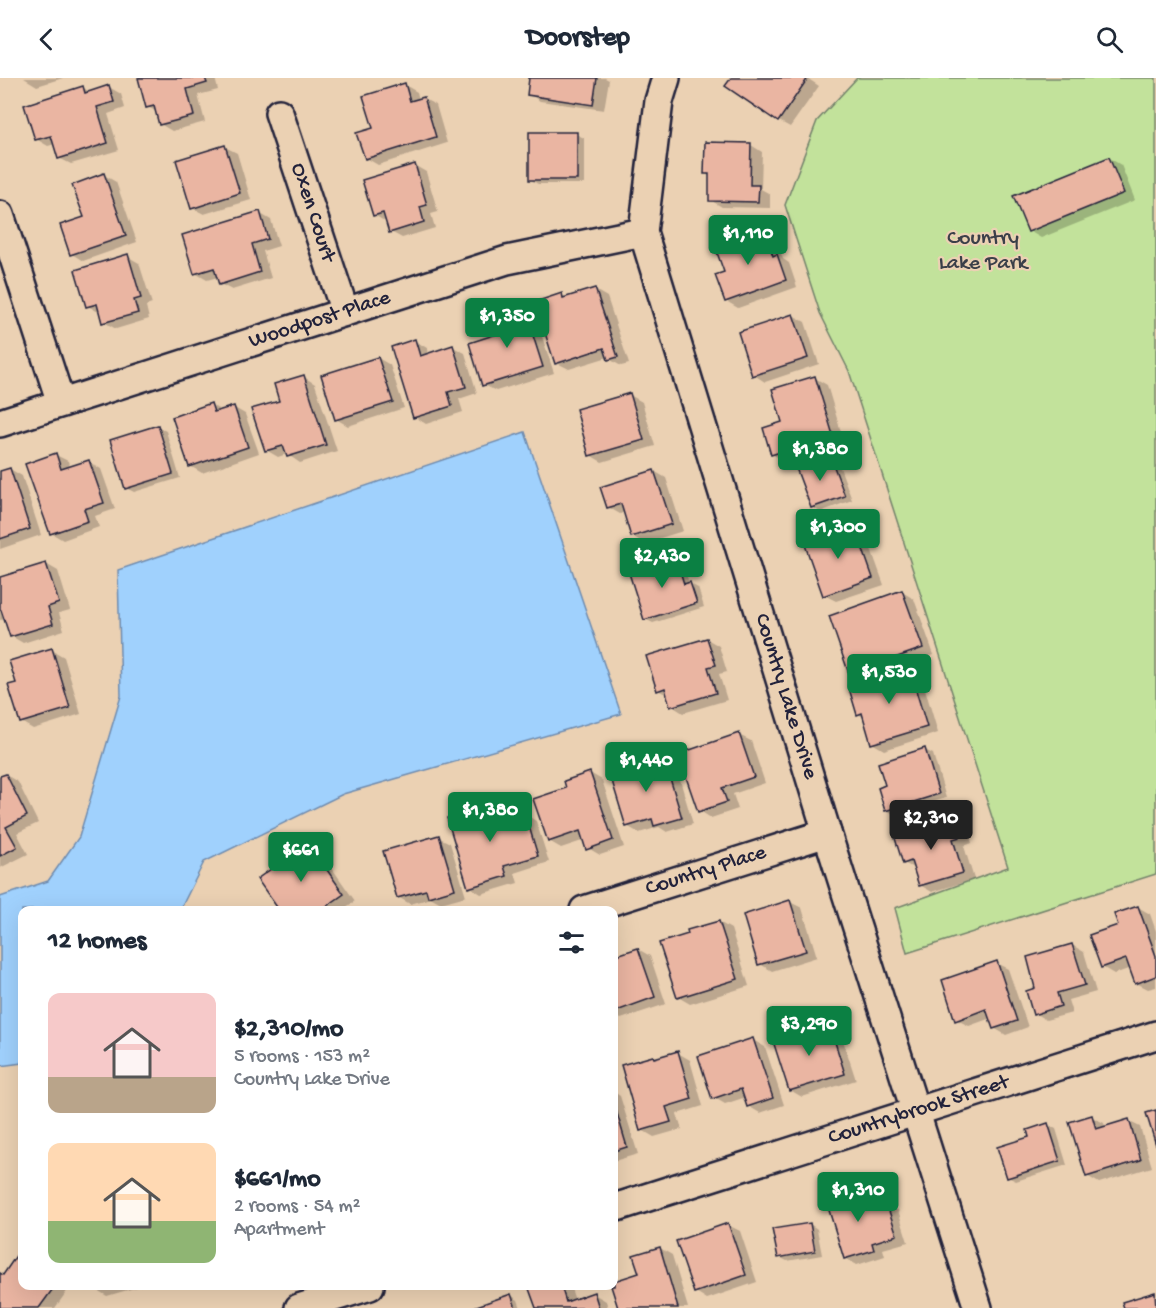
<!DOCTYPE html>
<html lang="en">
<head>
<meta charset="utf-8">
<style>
  :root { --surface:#fff; --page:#f6f6f7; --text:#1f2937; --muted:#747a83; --accent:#0b8043 }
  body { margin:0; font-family:"Gochi Hand",sans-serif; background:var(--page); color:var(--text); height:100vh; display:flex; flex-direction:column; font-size:22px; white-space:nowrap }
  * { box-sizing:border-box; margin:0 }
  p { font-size:20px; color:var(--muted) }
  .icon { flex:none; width:33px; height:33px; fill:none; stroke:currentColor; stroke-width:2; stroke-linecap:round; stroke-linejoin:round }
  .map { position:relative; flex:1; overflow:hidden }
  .drawer { position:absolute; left:18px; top:828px; width:600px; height:384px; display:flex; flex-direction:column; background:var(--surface); border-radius:12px; box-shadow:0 6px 24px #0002 }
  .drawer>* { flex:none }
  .price { position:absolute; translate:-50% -51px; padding:0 14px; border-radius:6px; background:var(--accent); color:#fff; font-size:20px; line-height:39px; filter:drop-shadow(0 2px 3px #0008) }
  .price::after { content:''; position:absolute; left:50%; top:36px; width:18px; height:14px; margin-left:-9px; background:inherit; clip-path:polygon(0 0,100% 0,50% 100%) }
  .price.selected { background:#222; color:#fff }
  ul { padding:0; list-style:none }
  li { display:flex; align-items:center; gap:18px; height:150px; padding:0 30px }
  li span { display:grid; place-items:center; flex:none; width:168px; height:120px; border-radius:12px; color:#555 }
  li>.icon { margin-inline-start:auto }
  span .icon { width:72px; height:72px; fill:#fffc; stroke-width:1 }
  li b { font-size:26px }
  h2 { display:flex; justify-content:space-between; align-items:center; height:72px; padding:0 30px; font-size:26px }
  header { display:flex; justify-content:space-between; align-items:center; height:78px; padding:0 30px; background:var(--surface); font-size:27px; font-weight:700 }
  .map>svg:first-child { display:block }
  .green { fill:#c2e29b; stroke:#72826b; stroke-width:1.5 }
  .water { fill:#a0d1fd; stroke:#6e8baf; stroke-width:1.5 }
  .shadow { fill:#0003 }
  .building { fill:#eab5a2; stroke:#22223b; stroke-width:1.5 }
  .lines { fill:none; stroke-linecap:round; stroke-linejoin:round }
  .minor-casing { stroke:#22223b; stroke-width:32 }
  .minor { stroke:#ebd1b3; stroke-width:27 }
  .labels { text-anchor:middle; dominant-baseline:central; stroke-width:4.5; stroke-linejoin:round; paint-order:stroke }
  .street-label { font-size:22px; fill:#22223b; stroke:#ebd1b3 }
  .park-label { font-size:22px; fill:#3a3f49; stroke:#ebd1b3 }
</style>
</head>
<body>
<header><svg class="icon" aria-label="back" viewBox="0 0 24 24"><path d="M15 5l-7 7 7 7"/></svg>Doorstep<svg class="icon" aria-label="search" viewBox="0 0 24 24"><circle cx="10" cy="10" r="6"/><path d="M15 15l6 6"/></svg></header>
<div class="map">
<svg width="1156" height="1230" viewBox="0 0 1156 1230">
  <rect width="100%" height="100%" fill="#ebd1b3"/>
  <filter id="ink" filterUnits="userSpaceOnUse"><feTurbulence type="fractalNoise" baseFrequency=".0167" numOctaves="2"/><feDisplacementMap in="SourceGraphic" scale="12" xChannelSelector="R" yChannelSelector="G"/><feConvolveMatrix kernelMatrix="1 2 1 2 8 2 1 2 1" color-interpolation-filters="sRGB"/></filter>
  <g filter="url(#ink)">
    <polygon class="green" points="857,0 1156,0 1156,796 907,875 895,830 1008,789 849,293 820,235 785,127 817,43"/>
    <polygon class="water" points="525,354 621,636 343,716 204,784 180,832 22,832 22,985 0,988 0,819 48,803 79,759 121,618 118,492"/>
    <g class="shadow">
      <polygon points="24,0 63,0 37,8"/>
      <polygon points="140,0 215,0 218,12 198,17 205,44 172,53 160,46 157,34 148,29"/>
      <polygon points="531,0 605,0 609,2 604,32 540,23 529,16"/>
      <polygon points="733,0 807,0 819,8 790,49 779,43"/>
      <polygon points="405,7 417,14 419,22 424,21 436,27 447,65 378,87 366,80 375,51"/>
      <polygon points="109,9 121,16 125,30 108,36 119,72 71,86 59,80 55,66 48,68 36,61 83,10 91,14"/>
      <polygon points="576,56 584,60 584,106 538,106 531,102"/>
      <polygon points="751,67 762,74 761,111 770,116 770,130 722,129 710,122 711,99 705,96"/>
      <polygon points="225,69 237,75 251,122 204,136 192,130"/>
      <polygon points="1109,80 1121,87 1135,122 1041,160 1029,153"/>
      <polygon points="414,87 426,94 438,134 431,136 435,150 402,160 391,154 386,144 374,137"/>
      <polygon points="104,97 116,104 137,164 83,183 72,176"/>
      <polygon points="259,135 271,142 279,168 263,173 271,200 232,212 220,206 218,199 207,202 195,195"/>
      <polygon points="763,153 775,160 783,181 789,185 797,209 738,230 726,223 726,195"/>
      <polygon points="127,178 139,185 152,226 146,228 149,241 116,251 104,244 100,235 88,228"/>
      <polygon points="595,212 607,219 629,286 621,288 609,281 608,279 569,291 557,285 562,217 568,221"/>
      <polygon points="523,228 534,234 554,295 496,313 484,307 505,255"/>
      <polygon points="793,237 805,244 819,286 765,304 754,297"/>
      <polygon points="415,263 427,270 428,276 453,269 465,275 477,315 459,321 463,334 426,346 415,339"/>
      <polygon points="378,280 390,287 404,330 348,348 336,341"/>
      <polygon points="304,299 315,306 337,373 300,385 287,376 278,379 266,372 281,324"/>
      <polygon points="815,300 827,307 844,364 784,383 772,376"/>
      <polygon points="630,317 642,324 655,368 602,384 590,377"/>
      <polygon points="211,327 222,333 233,329 245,336 259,375 202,395 190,388"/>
      <polygon points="158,349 166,353 180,400 134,414 126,410"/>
      <polygon points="56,377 68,383 70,390 89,384 101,391 115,431 95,438 99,449 63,462 51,455"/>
      <polygon points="830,380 838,384 852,422 820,434 812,429"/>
      <polygon points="10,391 22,398 41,457 0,471 0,394"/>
      <polygon points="654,393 666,400 683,453 644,465 632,458 625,434 620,436 608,429"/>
      <polygon points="854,448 865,454 884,507 836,523 824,517"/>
      <polygon points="676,482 683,486 689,505 698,510 704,529 653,545 645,541"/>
      <polygon points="46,486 58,493 70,532 59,535 64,552 23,565 11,558 6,541 0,542 0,500"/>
      <polygon points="902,514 914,521 934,577 866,601 866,603 909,591 921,597 938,655 884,672 872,665 865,640 858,636 865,604 850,595"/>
      <polygon points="707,561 719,568 727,594 719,596 727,622 683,635 672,628 669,618 658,612"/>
      <polygon points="52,572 64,579 81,636 33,651 21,644 18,606"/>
      <polygon points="739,657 751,663 765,705 733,716 738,731 711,740 700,733"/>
      <polygon points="925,672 933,676 946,720 894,736 886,732 887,708"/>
      <polygon points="663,678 675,685 693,746 667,754 659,749 639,755 627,748"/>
      <polygon points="590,695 602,702 624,769 600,777 588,770 585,762 561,770 549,763 568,711"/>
      <polygon points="6,697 18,704 38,745 17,755 28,776 0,790 0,700"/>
      <polygon points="495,727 506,734 509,741 525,736 536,743 549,784 515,795 518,805 481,816 470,809"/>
      <polygon points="954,740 966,746 972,765 964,768 974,801 932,814 920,807 915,791 904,785"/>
      <polygon points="438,759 450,765 466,818 441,825 432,820 410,826 398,819"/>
      <polygon points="308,766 320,773 355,823 342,832 281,832 259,801"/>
      <polygon points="790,824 802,830 817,879 772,893 760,886"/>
      <polygon points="1138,829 1150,836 1156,853 1156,909 1148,911 1136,905 1131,890 1114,896 1102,889 1120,848"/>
      <polygon points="719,844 731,851 749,908 690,926 678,919"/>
      <polygon points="1072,867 1084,874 1096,914 1068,922 1072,935 1046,942 1034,935 1037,911"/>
      <polygon points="638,871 650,878 666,926 621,941 614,937 614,879"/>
      <polygon points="996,885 1008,891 1028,949 1006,957 994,950 991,940 969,948 957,942"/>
      <polygon points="828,947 840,953 856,1002 802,1019 790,1012"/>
      <polygon points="753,962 765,969 784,1027 760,1035 748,1028 746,1019 725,1026 713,1019"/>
      <polygon points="678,975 690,982 703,1028 677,1036 682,1051 654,1059 642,1052 653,979 657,981"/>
      <polygon points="614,1014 620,1018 638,1076 614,1083"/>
      <polygon points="1092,1039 1104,1045 1105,1050 1128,1043 1140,1049 1152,1089 1099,1105 1087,1098"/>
      <polygon points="1048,1047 1056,1051 1067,1087 1016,1103 1008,1099 1031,1060"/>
      <polygon points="851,1109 863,1116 867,1131 886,1125 898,1132 908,1164 883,1171 885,1178 857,1187 845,1180"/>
      <polygon points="810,1146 817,1151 822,1177 787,1183 779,1179"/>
      <polygon points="728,1147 740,1153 757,1204 707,1221 696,1214"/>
      <polygon points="660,1170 672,1177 688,1230 619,1230 612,1208 614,1204 641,1196"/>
      <polygon points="21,1174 22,1175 22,1208 70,1209 55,1230 0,1230 0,1196 4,1198"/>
      <polygon points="94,1208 141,1208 107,1218 95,1211"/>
      <polygon points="535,1208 570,1208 575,1222 594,1216 606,1223 608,1230 537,1230 530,1209"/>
      <polygon points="511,1217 518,1222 521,1230 476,1230"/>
    </g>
    <g class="building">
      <polygon points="138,0 205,0 207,5 187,11 194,38 159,47 154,28 146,30"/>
      <polygon points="529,0 597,0 593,27 527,17"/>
      <polygon points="731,0 808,0 778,44 725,8"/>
      <polygon points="405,5 410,23 424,19 436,59 365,81 356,55 373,50 363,18"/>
      <polygon points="109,7 114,24 97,29 108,65 58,81 51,58 35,62 24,27 83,8 85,15"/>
      <rect x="529" y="54" width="48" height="48"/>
      <polygon points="705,64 751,65 750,107 759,107 758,124 709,123 709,96 704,96"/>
      <polygon points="225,67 240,115 191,131 176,82"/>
      <polygon points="1109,79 1124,115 1028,154 1013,118"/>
      <polygon points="415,86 427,127 420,129 424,144 389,155 383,135 373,138 362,102"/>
      <polygon points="104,95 126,158 70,177 60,147 84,139 72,107"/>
      <polygon points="260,133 268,161 252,166 260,194 219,207 214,190 194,196 182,157"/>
      <polygon points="764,151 773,178 777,176 786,202 725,224 715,197 724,194 715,169"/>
      <polygon points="128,176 141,220 134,222 138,235 102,245 97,226 86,229 75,192"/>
      <polygon points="595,210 618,279 608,282 604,270 555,286 535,224 562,215 563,220"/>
      <polygon points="523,226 543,289 482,308 469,265 503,254 497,234"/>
      <polygon points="793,236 808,280 752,298 738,254"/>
      <polygon points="415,261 420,278 453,267 466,309 448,314 452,328 413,340 391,269"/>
      <polygon points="378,279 393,324 335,342 321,297"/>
      <polygon points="304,297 326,367 287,379 283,368 265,373 251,331 279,323 274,306"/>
      <polygon points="815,298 833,357 771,377 763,350 782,344 772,311"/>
      <polygon points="630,315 644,362 589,378 576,331"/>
      <polygon points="211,325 214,334 234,328 248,369 189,389 172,339"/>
      <polygon points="158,347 173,396 125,411 110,362"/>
      <polygon points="56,375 61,391 89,382 104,425 84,431 88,443 50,456 25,386"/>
      <polygon points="830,378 845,418 811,430 796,390"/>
      <polygon points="10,390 30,451 0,461 0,393"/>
      <polygon points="654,392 672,446 631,459 621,426 607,430 600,409"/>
      <polygon points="854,446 873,500 823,518 804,464"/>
      <polygon points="676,480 684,506 690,504 697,525 644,542 629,495"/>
      <polygon points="46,485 59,525 48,529 53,546 10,559 1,532 0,532 0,499"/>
      <polygon points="902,512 923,570 849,596 829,538"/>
      <polygon points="707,560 716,587 708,589 716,615 670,629 665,610 657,613 646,578"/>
      <polygon points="52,570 70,630 20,645 8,607 16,605 9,583"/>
      <polygon points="909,589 927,649 871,666 862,635 857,637 848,607"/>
      <polygon points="739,655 754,699 722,710 727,724 698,734 678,676"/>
      <polygon points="925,670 939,716 885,733 878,710 885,707 878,685"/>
      <polygon points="663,677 682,740 654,748 652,741 626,749 609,693"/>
      <polygon points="590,694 613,762 586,772 580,753 548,764 533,721 566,710 564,703"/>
      <polygon points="6,696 27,738 6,749 17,769 0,778 0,698"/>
      <polygon points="495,725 500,742 525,735 538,778 504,788 507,798 468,810 447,740"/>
      <polygon points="954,738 960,759 953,761 963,795 919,808 911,783 903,786 894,757"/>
      <polygon points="439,757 455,811 428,819 426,812 397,820 383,773"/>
      <polygon points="308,765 344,816 321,832 279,832 257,801"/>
      <polygon points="790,822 806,873 758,887 743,837"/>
      <polygon points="1138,828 1156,878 1156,898 1135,906 1126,881 1101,890 1089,857 1118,847 1114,836"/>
      <polygon points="719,843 738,901 677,920 659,865 688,856 687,852"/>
      <polygon points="1072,866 1085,907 1057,915 1061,928 1033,937 1026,913 1035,910 1027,879"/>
      <polygon points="638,870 655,919 614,934 614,878"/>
      <polygon points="997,883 1017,943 993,951 986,931 955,943 942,902"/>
      <polygon points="829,945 845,996 789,1013 773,963"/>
      <polygon points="753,960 773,1020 747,1029 741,1011 712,1021 698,978"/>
      <polygon points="678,973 692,1021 666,1029 671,1044 640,1053 621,987 653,978 654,980"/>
      <polygon points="614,1025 627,1069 614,1073"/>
      <polygon points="1156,1032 1156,1067 1146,1035"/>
      <polygon points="1092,1037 1096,1051 1129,1041 1141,1082 1086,1099 1069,1044"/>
      <polygon points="1048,1045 1060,1083 1007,1100 997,1069 1029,1059 1027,1052"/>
      <polygon points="851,1108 858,1132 886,1124 897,1157 872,1165 874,1172 844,1181 824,1116"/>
      <polygon points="728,1145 746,1197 694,1215 676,1163"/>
      <polygon points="810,1145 815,1173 778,1180 772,1151"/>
      <polygon points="660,1169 678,1230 618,1230 611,1208 614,1208 614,1203 639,1195 633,1177"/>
      <polygon points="20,1172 22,1174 22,1208 55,1208 39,1230 0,1230 0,1195 3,1197"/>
      <polygon points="528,1208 561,1208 566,1224 594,1214 599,1230 536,1230"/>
      <polygon points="1155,1214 1156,1230 1124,1230 1122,1224"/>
      <polygon points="511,1216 516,1230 471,1230"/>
    </g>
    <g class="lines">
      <g class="minor-casing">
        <g id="minor">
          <path id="s1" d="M666,0l-7,23 -16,131 184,601 151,475"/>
          <path id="s2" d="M279,35l66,199"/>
          <polyline points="0,137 61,325"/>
          <path id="s3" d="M0,345l507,-163 136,-28"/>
          <path id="s4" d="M584,832l243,-77"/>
          <path id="s5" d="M614,1130l542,-173"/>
          <polyline points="299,1230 370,1208"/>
        </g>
      </g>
      <use href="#minor" class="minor"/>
    </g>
  </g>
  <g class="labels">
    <g class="street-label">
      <text stroke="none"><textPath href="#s2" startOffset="105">Oxen Court</textPath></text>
      <text stroke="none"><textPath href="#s3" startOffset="336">Woodpost Place</textPath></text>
      <text stroke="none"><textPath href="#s1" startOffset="642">Country Lake Drive</textPath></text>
      <text stroke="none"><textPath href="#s4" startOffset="128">Country Place</textPath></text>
      <text stroke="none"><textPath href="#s5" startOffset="320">Countrybrook Street</textPath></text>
    </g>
    <g class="park-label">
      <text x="983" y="161">Country<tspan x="983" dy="25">Lake Park</tspan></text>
    </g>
  </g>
</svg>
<b class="price" style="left:748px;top:188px">$1,110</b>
<b class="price" style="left:507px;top:271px">$1,350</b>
<b class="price" style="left:820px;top:404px">$1,380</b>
<b class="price" style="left:838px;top:482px">$1,300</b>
<b class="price" style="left:662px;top:511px">$2,430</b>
<b class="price" style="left:889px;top:627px">$1,530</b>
<b class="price" style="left:646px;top:715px">$1,440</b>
<b class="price" style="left:490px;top:765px">$1,380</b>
<b class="price selected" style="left:931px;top:773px">$2,310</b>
<b class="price" style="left:301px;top:805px">$661</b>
<b class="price" style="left:809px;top:979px">$3,290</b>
<b class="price" style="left:858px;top:1145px">$1,310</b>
<section class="drawer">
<h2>12 homes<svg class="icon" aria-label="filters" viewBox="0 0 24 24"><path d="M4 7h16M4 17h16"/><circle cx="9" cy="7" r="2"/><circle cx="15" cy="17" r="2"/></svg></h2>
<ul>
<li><span style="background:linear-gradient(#f6c9c9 70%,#b9a48a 0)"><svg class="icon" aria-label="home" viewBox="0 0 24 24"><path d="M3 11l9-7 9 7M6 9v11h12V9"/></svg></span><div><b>$2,310/mo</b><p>5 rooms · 153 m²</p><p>Country Lake Drive</p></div></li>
<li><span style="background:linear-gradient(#ffd9b3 65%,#8fb573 0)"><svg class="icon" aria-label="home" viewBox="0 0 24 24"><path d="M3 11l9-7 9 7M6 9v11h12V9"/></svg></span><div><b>$661/mo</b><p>2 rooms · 54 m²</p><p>Apartment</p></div></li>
</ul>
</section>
</div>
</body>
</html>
